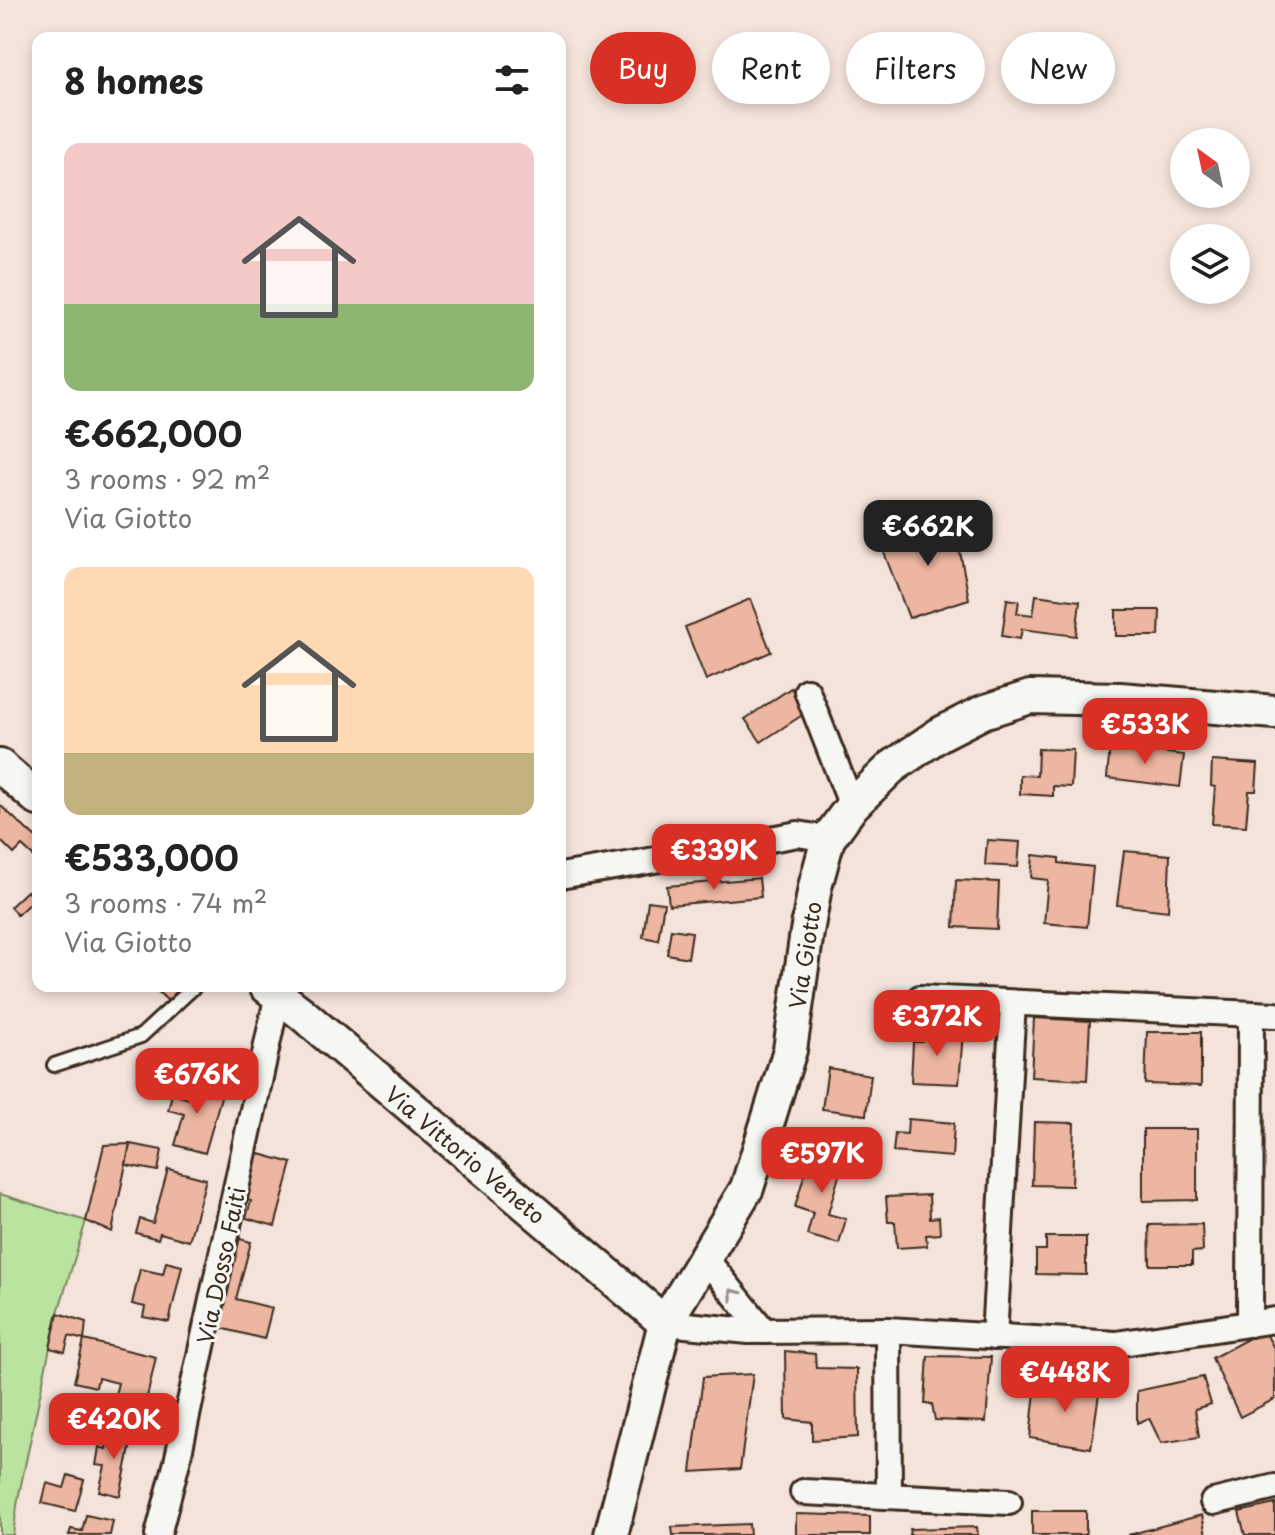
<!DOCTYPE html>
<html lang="en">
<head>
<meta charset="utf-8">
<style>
  :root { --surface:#fff; --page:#f2f2f2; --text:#222; --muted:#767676; --accent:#d93025 }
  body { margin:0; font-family:"Playpen Sans",sans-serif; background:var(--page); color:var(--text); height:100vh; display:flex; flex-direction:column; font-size:30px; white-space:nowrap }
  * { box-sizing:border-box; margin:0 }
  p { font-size:26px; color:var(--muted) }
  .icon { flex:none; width:44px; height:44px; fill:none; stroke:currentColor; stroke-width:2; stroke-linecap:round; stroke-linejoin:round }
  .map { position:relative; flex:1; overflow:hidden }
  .details { position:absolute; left:32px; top:32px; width:534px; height:960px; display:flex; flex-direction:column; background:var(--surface); border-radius:16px; box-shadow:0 4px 12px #0003 }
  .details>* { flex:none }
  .guide { position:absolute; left:590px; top:32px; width:564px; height:72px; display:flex; gap:16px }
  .needle { width:52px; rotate:327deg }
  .controls { position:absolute; left:1170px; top:128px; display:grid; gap:16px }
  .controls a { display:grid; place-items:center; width:80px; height:80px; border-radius:50%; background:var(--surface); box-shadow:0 4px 12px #0003; font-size:40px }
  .price { position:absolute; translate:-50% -68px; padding:0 18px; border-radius:16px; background:var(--accent); color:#fff; font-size:26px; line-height:52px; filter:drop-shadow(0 2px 4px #0008) }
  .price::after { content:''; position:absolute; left:50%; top:48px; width:24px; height:18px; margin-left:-12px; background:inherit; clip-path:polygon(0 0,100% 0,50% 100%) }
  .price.selected { background:#222; color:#fff }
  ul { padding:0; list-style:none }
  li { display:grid; align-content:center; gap:16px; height:424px; padding:0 32px }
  li span { display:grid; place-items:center; height:248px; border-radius:16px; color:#555 }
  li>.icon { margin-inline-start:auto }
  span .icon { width:144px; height:144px; fill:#fffc; stroke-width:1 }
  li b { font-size:34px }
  h2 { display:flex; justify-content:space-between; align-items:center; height:96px; padding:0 32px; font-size:34px }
  .pill { padding:0 28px; border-radius:36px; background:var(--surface); box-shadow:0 4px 12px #0003; font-size:28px; line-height:72px }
  .pill.selected { background:var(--accent); color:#fff }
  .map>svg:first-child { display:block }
  .green { fill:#bae3a0; stroke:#7a865f; stroke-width:2 }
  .building { fill:#edb6a2; stroke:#3b2a1e; stroke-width:2 }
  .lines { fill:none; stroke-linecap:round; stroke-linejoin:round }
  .service-casing { stroke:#3b2a1e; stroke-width:18 }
  .minor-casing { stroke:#3b2a1e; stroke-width:30 }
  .tertiary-casing { stroke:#3b2a1e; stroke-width:38 }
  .service { stroke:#f6f6f2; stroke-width:12 }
  .minor { stroke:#f6f6f2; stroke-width:24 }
  .tertiary { stroke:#f6f6f2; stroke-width:32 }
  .oneway { stroke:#989088 }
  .labels { text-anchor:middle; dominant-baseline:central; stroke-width:6; stroke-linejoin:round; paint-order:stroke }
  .street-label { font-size:22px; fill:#3b2a1e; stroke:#f6f6f2 }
</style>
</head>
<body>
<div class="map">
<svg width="1275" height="1535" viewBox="0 0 1275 1535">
  <rect width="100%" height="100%" fill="#f3e3da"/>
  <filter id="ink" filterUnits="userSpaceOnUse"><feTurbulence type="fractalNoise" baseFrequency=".0125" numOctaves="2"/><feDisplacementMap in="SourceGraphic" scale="16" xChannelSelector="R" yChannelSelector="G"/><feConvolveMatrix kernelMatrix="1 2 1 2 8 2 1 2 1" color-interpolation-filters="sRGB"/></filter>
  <g filter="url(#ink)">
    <polygon class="green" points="0,1194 86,1221 56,1319 18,1499 13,1535 0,1535"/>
    <g class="building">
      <polygon points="954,520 969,599 909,618 880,542"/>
      <polygon points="1036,595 1080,601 1076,636 1022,629 1020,639 1002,636 1007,599 1019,601 1017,613 1033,615"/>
      <polygon points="750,599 771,652 706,680 685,627"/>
      <polygon points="1116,610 1160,610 1159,636 1116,636"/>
      <polygon points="791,688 807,712 761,742 745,719"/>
      <polygon points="1110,746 1184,755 1180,787 1107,778"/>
      <polygon points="1038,749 1073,750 1071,787 1053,786 1053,796 1020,794 1020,775 1037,776"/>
      <polygon points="1212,761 1258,764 1256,791 1249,791 1246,826 1212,824 1215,787 1211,786"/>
      <polygon points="0,805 38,840 38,852 34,857 22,846 14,854 0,840"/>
      <polygon points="987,840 1020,842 1018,867 985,865"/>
      <polygon points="1124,851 1170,855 1168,911 1117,905"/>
      <polygon points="1033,855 1059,858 1059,863 1093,867 1087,927 1044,923 1048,880 1031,878"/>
      <polygon points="759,878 761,897 669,905 667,886"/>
      <polygon points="956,880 999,882 997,929 954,927"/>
      <polygon points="27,891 34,899 17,915 10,907"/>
      <polygon points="648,901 664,903 658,940 643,937"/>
      <polygon points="671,929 692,932 688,958 667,954"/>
      <polygon points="152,986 182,986 168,1001"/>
      <polygon points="1034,1018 1090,1021 1087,1080 1031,1077"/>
      <polygon points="923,1030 963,1032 959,1084 911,1082 913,1042 922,1042"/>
      <polygon points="1147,1032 1201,1032 1201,1086 1145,1084"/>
      <polygon points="152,1067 182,1067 183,1079 152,1079"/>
      <polygon points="828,1068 871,1075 866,1115 822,1109"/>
      <polygon points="193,1082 223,1090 205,1153 175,1145 184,1114 168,1110 172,1094 189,1099"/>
      <polygon points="908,1119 954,1123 952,1157 893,1152 895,1133 907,1134"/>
      <polygon points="1034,1122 1074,1123 1072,1186 1032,1185"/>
      <polygon points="1143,1129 1197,1129 1197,1200 1143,1201"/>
      <polygon points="130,1144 162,1150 158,1171 126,1165"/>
      <polygon points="130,1144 112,1232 86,1221 104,1145"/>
      <polygon points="812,1148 844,1158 828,1214 846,1219 839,1244 807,1235 813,1213 795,1207"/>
      <polygon points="249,1151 292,1163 275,1226 246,1218 251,1201 237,1198"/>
      <polygon points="168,1169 206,1179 189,1241 160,1233 158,1239 136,1233 140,1219 153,1223"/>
      <polygon points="929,1195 930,1218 939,1217 940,1234 926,1235 927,1246 897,1248 895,1222 888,1222 886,1197"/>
      <polygon points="1202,1224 1203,1251 1192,1252 1192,1265 1150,1265 1149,1225"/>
      <polygon points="1046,1237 1086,1237 1086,1275 1036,1274 1036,1250 1046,1250"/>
      <polygon points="236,1238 251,1242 236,1299 272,1308 264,1339 213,1326"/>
      <polygon points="166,1262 182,1266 169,1322 143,1317 145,1307 132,1304 140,1269 163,1274"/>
      <polygon points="58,1313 86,1322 84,1340 69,1336 65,1352 50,1348"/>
      <polygon points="1264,1330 1275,1350 1275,1399 1240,1417 1212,1358"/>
      <polygon points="84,1340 156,1357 144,1411 113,1403 118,1383 98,1378 96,1387 74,1382"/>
      <polygon points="785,1351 815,1354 816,1368 857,1369 858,1437 812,1440 812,1422 786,1419"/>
      <polygon points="928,1356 991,1357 986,1422 935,1420 932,1404 925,1404"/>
      <polygon points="753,1374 740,1469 691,1472 703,1377"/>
      <polygon points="1203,1377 1211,1404 1195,1409 1199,1437 1161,1443 1149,1418 1137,1423 1137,1391"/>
      <polygon points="1036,1382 1100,1387 1091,1448 1030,1438"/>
      <polygon points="110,1429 133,1434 120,1496 99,1491 105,1466 96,1465 99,1447 106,1449"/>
      <polygon points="68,1475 84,1480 75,1511 42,1503 47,1483 64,1488"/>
      <polygon points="1275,1504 1275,1535 1245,1535 1239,1512"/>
      <rect x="1032" y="1511" width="54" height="24"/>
      <polygon points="796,1514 870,1516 870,1535 796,1535"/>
      <polygon points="86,1515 113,1521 110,1535 69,1535 71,1529 82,1531"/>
      <polygon points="1202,1515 1206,1535 1128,1535"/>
      <polygon points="749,1524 750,1535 673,1535 672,1527"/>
      <polygon points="977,1527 978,1535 909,1535 910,1529"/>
    </g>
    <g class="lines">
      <g class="service-casing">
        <polyline id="service" points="54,1065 141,1036 195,986"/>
      </g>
      <g class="minor-casing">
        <g id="minor">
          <polyline points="807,691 852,806"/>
          <polyline points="560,876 638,863 798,834 828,839"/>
          <polyline points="920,998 1275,1015"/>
          <polyline points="705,1258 764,1331"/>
          <polyline points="665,1323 749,1331 888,1330 1116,1344 1275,1320"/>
          <polyline points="1250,1324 1251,1016"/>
          <polyline points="888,1330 889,1496"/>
          <polyline points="994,1337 1013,1003"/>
          <polyline points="803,1492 1009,1502"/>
          <polyline points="1213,1502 1275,1487"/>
          <polyline points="158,1535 177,1462 278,994 282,986"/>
        </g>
      </g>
      <g class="tertiary-casing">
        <g id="tertiary">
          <polyline points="0,766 38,799"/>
          <polyline points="266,986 301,1013 665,1323"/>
          <polyline points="611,1535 665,1323 747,1188 790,1050 807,932 815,887 828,839 852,806 892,767 940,734 983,712 1030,697 1120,699 1275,712"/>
        </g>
      </g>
      <use href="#service" class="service"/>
      <use href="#minor" class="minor"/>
      <use href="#tertiary" class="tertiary"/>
    </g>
    <defs><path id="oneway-chevron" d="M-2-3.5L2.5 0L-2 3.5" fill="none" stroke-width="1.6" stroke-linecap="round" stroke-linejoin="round" transform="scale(2)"/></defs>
    <use class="oneway" href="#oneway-chevron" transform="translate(734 1294) rotate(-129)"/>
  </g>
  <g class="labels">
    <g class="street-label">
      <text transform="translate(804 955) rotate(-81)">Via Giotto</text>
      <text transform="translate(466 1154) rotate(40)">Via Vittorio Veneto</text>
      <text transform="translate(220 1265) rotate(-78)">Via Dosso Faiti</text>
    </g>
  </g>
</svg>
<div class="controls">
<a><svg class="needle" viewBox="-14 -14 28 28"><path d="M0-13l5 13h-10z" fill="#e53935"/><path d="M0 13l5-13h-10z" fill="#767676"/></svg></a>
<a><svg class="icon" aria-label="layers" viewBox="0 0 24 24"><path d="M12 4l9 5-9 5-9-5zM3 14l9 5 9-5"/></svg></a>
</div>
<b class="price selected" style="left:928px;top:568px">€662K</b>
<b class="price" style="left:1145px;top:766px">€533K</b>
<b class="price" style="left:714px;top:892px">€339K</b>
<b class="price" style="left:937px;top:1058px">€372K</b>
<b class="price" style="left:197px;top:1116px">€676K</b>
<b class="price" style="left:822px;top:1195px">€597K</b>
<b class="price" style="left:1065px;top:1414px">€448K</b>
<b class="price" style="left:114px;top:1461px">€420K</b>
<div class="guide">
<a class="pill selected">Buy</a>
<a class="pill">Rent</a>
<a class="pill">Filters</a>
<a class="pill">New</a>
</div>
<section class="details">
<h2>8 homes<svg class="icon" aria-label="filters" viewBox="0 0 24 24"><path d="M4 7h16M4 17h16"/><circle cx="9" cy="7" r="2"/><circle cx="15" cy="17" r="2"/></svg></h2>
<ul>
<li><span style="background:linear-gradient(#f6c9c9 65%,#8fb573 0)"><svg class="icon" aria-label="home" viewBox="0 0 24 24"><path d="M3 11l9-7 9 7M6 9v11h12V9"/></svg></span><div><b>€662,000</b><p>3 rooms · 92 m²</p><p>Via Giotto</p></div></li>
<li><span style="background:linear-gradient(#ffd9b3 75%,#c2b280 0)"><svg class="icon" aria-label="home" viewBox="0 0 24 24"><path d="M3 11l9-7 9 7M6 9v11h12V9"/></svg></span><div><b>€533,000</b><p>3 rooms · 74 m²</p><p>Via Giotto</p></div></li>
</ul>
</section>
</div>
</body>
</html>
